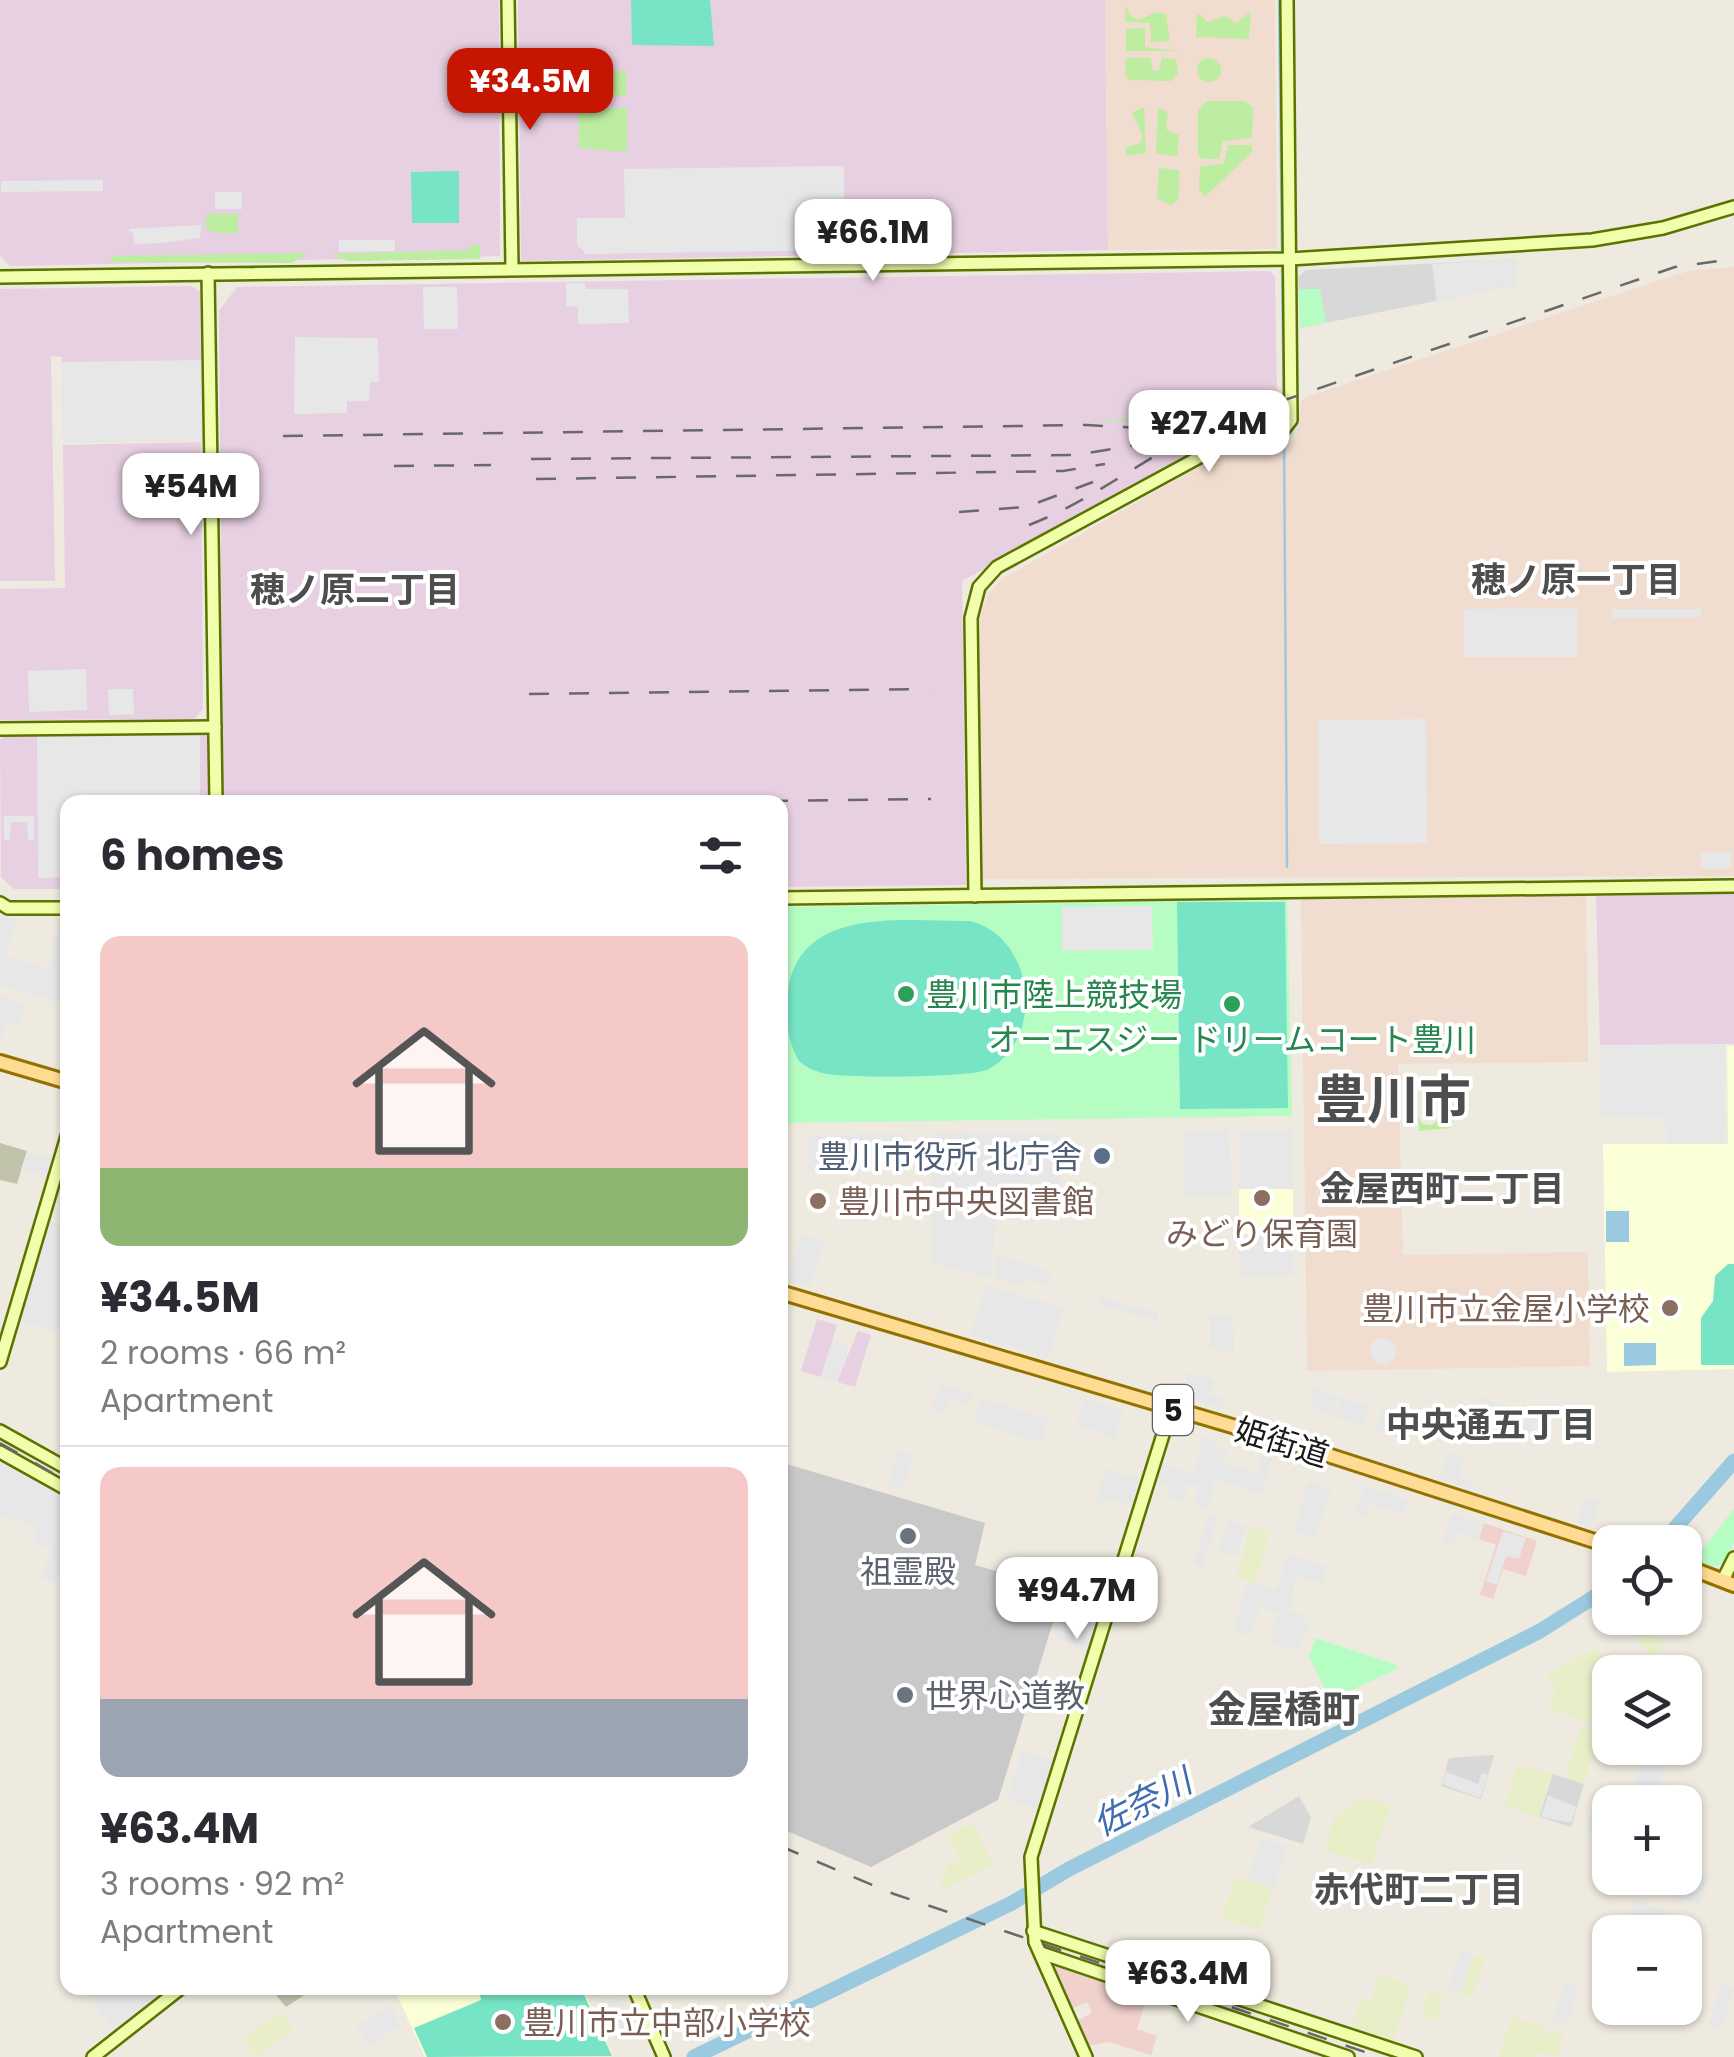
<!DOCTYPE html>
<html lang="en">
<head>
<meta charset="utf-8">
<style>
  :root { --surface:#fff; --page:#f7f7f7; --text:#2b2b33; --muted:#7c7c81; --line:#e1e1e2; --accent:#c61500 }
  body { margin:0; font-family:Poppins,"Noto Sans JP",sans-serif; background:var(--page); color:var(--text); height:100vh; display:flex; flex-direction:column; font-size:38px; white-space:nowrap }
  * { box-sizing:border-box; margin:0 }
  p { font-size:32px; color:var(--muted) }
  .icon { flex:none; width:55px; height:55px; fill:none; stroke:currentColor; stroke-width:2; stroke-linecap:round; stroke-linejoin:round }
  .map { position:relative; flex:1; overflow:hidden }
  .side { position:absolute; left:60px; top:795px; width:728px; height:1200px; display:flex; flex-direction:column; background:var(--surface); border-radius:20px; box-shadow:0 2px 8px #0004 }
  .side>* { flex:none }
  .fabs { position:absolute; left:1592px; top:1525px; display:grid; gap:20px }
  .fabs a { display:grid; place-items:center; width:110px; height:110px; border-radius:20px; background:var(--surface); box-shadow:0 2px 8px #0004; font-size:50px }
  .price { position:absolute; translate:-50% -85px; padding:0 22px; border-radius:20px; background:#fff; color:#222; font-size:32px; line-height:65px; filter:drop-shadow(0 2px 5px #0008) }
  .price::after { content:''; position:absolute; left:50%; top:60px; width:30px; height:22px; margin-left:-15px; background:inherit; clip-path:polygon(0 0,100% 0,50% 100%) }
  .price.active { background:var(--accent); color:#fff }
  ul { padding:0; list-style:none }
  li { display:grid; align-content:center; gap:20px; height:530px; padding:0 40px }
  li+li { border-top:2px solid var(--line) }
  li span { display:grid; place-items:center; height:310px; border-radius:20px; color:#555 }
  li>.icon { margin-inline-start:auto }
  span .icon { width:180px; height:180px; fill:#fffc; stroke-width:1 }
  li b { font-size:42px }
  h2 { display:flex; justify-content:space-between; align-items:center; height:120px; padding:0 40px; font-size:42px }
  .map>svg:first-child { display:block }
  .residential { fill:#d9d8d8 }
  .commercial { fill:#f1d1cc }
  .industrial { fill:#e7d0e1 }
  .education { fill:#fbffd7 }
  .religious { fill:#c9c9c9 }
  .military { fill:#f1ddd0 }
  .construction { fill:#c0c2aa }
  .farmland { fill:#e8efc8 }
  .grass { fill:#bdeda0 }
  .park { fill:#b6fdc4 }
  .pitch { fill:#76e4c5 }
  .parking { fill:#e7e7e7 }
  .water { fill:#9bc9df }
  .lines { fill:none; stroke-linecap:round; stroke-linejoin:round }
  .stream { stroke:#9bc9df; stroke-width:2.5 }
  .river { stroke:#9bc9df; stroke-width:15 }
  .secondary-casing { stroke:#5b7400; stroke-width:16 }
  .primary-casing { stroke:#927100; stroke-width:18 }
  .secondary { stroke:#f1feac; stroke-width:11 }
  .primary { stroke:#ffdc93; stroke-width:12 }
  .rail { stroke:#696969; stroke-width:2.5; stroke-dasharray:20 20; stroke-linecap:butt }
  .leisure-dot { fill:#2e9e5b; stroke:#fff; stroke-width:4 }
  .service-dot { fill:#5c6f8a; stroke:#fff; stroke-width:4 }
  .education-dot { fill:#8d6e63; stroke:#fff; stroke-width:4 }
  .worship-dot { fill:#6b7280; stroke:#fff; stroke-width:4 }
  .labels { text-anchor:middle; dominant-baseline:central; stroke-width:8; stroke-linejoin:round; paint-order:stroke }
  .shield { fill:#fff; stroke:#5f5f5f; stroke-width:2.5 }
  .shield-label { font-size:30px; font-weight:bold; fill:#1b1b1b }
  .leisure-label { font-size:32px; fill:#27864d; stroke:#fff; text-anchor:start }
  .service-label { font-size:32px; fill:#4e5e75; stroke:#fff; text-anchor:end }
  .education-label { font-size:32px; fill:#785e54; stroke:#fff; text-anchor:start }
  .street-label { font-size:32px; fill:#1b1b1b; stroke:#fff }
  .worship-label { font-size:32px; fill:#5b616d; stroke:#fff }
  .neighbourhood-label { font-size:35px; font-weight:bold; fill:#4e4e4e; stroke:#fff }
  .water-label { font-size:35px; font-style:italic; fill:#416db0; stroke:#fff }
  .quarter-label { font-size:38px; font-weight:bold; fill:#4e4e4e; stroke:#fff }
  .town-label { font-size:52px; font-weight:bold; fill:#4e4e4e; stroke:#fff }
</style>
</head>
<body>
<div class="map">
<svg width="1734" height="2057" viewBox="0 0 1734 2057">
  <rect width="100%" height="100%" fill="#eeeadf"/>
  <g class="residential">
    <polygon points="1517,259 1517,285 1300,328 1298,277 1306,270"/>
    <polygon points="1494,1755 1481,1799 1441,1786 1449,1758"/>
    <polygon points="1553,1774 1584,1784 1571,1827 1539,1817"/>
    <polygon points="1299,1796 1311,1818 1303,1844 1248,1827"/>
  </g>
  <g class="commercial">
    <polygon points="1484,1523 1537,1541 1526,1576 1503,1569 1493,1599 1480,1595 1496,1545 1479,1539"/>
    <polygon points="1056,1964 1148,1995 1137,2029 1157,2036 1151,2055 1109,2042 1087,2046 1077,2021 1092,2013 1087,2002 1071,2009 1053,1968"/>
  </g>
  <g class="industrial">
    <polygon points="0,0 499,0 500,256 10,266 0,256"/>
    <polygon points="518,0 1105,0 1108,250 521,261"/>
    <polygon points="1270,271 1275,277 1277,395 1285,394 1285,404 962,581 966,885 780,887 780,802 223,802 219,311 237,287"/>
    <polygon points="191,286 200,292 202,440 63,442 62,357 51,356 55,581 0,581 0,289"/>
    <polygon points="201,442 203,709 194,719 0,720 0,589 65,588 63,445"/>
    <polygon points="200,731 208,737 208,802 68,802 67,889 14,889 1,877 0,740 6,734"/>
    <polygon points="1734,894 1734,1044 1600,1045 1596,896"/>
    <polygon points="817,1319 837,1325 821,1377 801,1371"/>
    <polygon points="858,1331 871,1335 855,1387 837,1382"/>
  </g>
  <g class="education">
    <polygon points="1727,1046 1734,1046 1734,1369 1607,1372 1603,1144 1728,1144"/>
    <rect x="1239" y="1189" width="54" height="45"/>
    <polygon points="394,1988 583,1988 613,2056 425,2057"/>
  </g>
  <polygon class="religious" points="780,1462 985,1523 975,1565 1063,1590 998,1800 871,1867 780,1828"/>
  <g class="military">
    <polygon points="1105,0 1275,0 1277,249 1108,250"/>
    <polygon points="1734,267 1734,876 980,879 978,622 987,596 1003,578 1201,466 1232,454 1287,446 1297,437 1301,401 1306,397 1688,271"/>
    <polygon points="1586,896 1588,1062 1398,1064 1403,1255 1588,1252 1590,1366 1307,1371 1301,899"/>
  </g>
  <g class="construction">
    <polygon points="0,1143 27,1151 17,1184 0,1180"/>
    <polygon points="270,1988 315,1988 286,2007"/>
  </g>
  <g class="farmland">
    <polygon points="1251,1527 1270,1533 1255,1583 1236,1577"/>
    <polygon points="1637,1618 1663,1645 1654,1660 1627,1625"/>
    <polygon points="1596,1648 1614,1672 1610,1672 1610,1730 1548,1709 1556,1692 1547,1674"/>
    <polygon points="1581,1728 1599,1734 1584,1784 1565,1778"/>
    <polygon points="1518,1764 1552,1774 1539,1817 1505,1806"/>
    <polygon points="1361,1797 1391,1805 1371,1865 1325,1850 1334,1818"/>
    <polygon points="972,1823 994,1865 939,1891 948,1865 960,1858 948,1835"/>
    <polygon points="1236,1876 1272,1888 1260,1930 1222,1918"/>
    <polygon points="1474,1955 1485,1959 1472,1997 1461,1994"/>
    <polygon points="1380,1975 1411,1986 1392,2045 1350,2032 1361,1999 1371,2002"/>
    <polygon points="1429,1992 1444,1996 1437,2021 1422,2016"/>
    <polygon points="281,2012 293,2030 256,2057 242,2040"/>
    <polygon points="1512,2017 1544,2027 1542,2034 1549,2037 1552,2030 1564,2034 1557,2057 1537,2052 1535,2057 1499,2057"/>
  </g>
  <g class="grass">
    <polygon points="1125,4 1129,14 1138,20 1157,12 1166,14 1170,41 1151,42 1150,23 1126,22"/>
    <polygon points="1251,11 1249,39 1196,37 1197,13 1208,22 1224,16 1237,23"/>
    <polygon points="1145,28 1145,47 1178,51 1126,51 1126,29"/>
    <circle cx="1209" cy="70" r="12"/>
    <polygon points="1126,58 1151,58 1153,71 1159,71 1162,58 1176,59 1178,74 1171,81 1130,80 1125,75"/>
    <polygon points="626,71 626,96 578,93 581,72"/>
    <polygon points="1207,101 1244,101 1253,107 1252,138 1223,141 1219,159 1202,159 1198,155 1198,110"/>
    <polygon points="1144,107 1146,153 1127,156 1125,148 1140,143 1143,136 1132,113"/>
    <polygon points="627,108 627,152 579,148 578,109"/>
    <polygon points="1158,108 1168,112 1166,129 1179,135 1177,156 1156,154"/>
    <polygon points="1228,145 1251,145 1253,151 1205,197 1199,189 1200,167 1224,163"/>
    <polygon points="1159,168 1179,170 1179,198 1171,206 1157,198"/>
    <polygon points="238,214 238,233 213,233 206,228 207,214"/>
    <polygon points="470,245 480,245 480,259 347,261 331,254 470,250"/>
    <polygon points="308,253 292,263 111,262 111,256"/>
    <polygon points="1220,419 1168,424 1086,420 1220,418"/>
    <polygon points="1449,1109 1456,1116 1450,1128 1419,1131 1418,1116 1422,1124 1432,1125"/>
  </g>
  <g class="park">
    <polygon points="1299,289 1320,289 1326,323 1300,328"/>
    <polygon points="1287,900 1292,1116 780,1123 780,907"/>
    <polygon points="1734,1509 1734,1543 1725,1563 1713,1567 1695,1559"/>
    <polygon points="1316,1638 1397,1665 1397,1669 1330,1700 1309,1656"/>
  </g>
  <g class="pitch">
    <polygon points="631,0 710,0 714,46 632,45"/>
    <polygon points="459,171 459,223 412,223 411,172"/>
    <polygon points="1177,902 1285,902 1288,1108 1180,1109"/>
    <path d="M970,921c63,15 77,115 19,148 -15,9 -141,9 -162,5 -11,-2 -20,-6 -28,-13 -12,-20 -14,-46 -11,-69 11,-88 118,-70 182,-71z"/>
    <polygon points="1728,1264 1734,1264 1734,1365 1701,1365 1701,1318 1713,1301 1715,1276"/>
    <polygon points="498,1988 581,1988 612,2056 427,2057 414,2028 481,2000 480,1995"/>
  </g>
  <g class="parking">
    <polygon points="844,166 844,250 586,254 577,245 577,218 625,218 624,169"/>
    <polygon points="103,180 103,191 1,192 1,181"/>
    <rect x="215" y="192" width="27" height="17"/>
    <polygon points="201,225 200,238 161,243 134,244 134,234 127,229"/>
    <polygon points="339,240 395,240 395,251 339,252"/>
    <polygon points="1517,259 1517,285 1437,302 1432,264"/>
    <polygon points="566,283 585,283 586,289 628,289 629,323 578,324 578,307 566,306"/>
    <polygon points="423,287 457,287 458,329 424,329"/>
    <polygon points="295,337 378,338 379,382 370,382 369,401 347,401 347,413 294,414"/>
    <polygon points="201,360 202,440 63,442 62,362"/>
    <polygon points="1577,608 1577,657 1464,657 1464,609"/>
    <polygon points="1612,609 1701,609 1701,617 1612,618"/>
    <polygon points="86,669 87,710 29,712 28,671"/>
    <polygon points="108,689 133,689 134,714 109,715"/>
    <polygon points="1426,719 1427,843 1319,844 1318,720"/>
    <polygon points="200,731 200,802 68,802 67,877 38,878 37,733"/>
    <polygon points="4,816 34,816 34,840 28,840 27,822 11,822 10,840 4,840"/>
    <polygon points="1731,852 1731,869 1701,869 1701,853"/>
    <polygon points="1152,906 1153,950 1062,951 1062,907"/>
    <polygon points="0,918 17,918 5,956 49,969 60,918 67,918 67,1005 0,985"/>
    <polygon points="0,996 26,1004 19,1026 6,1022 0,1042"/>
    <polygon points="1725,1045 1724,1143 1666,1143 1665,1118 1600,1117 1601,1046"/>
    <polygon points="1229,1129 1232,1195 1183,1195 1183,1132"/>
    <polygon points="1240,1130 1292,1130 1293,1189 1239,1189"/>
    <polygon points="933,1133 1060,1134 1060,1189 932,1191"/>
    <polygon points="906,1134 906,1151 865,1152 865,1172 808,1172 808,1135"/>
    <polygon points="27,1151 54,1159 49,1178 21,1169"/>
    <polygon points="931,1212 996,1215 991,1278 933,1263"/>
    <polygon points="49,1220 67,1226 67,1335 25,1323 21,1316"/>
    <rect x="1239" y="1234" width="54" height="42"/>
    <polygon points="802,1235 824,1242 809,1287 788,1280"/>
    <polygon points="1002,1256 1051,1272 1048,1285 1026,1280 1024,1287 994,1277 995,1257"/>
    <polygon points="986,1285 1063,1308 1048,1358 971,1335"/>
    <polygon points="1099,1297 1157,1312 1159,1321 1101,1305"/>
    <polygon points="1210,1315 1233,1315 1234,1354 1210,1348"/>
    <circle cx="1383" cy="1351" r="13"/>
    <polygon points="832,1341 849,1346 837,1382 821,1377"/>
    <polygon points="1186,1372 1214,1380 1209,1394 1225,1400 1222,1409 1189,1398"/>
    <polygon points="940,1384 972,1394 969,1405 949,1399 944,1413 931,1409"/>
    <polygon points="1311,1387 1339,1396 1333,1415 1312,1408"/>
    <polygon points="1342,1397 1369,1406 1363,1425 1335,1416"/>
    <polygon points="1480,1397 1536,1416 1528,1440 1472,1421"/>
    <polygon points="981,1398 1049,1419 1041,1443 974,1422"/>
    <polygon points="1084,1399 1124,1411 1115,1438 1076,1425"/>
    <polygon points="1382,1409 1394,1413 1390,1425 1401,1429 1398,1438 1375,1430"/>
    <polygon points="1202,1436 1218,1440 1208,1478 1218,1448 1227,1451 1224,1463 1256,1473 1262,1454 1273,1457 1262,1494 1216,1480 1207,1508 1194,1505 1199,1487 1188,1484 1183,1501 1166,1496 1169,1488 1158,1484 1164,1465 1195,1474"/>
    <polygon points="898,1451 914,1456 903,1490 887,1485"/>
    <polygon points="1448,1453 1465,1458 1459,1477 1475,1482 1472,1489 1439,1479"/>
    <polygon points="0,1461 67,1499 67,1544 57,1584 42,1578 51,1549 33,1542 37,1526 0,1515"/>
    <polygon points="1106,1469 1139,1478 1132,1506 1104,1498 1102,1504 1095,1503"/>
    <polygon points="1308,1482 1331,1489 1315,1539 1294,1532"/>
    <polygon points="1364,1485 1409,1500 1404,1515 1371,1504 1367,1516 1355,1512"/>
    <polygon points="1585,1497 1599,1502 1591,1528 1577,1523"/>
    <polygon points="1452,1514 1483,1523 1478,1539 1458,1533 1454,1546 1443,1542"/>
    <polygon points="1209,1515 1218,1518 1203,1567 1194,1564"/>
    <polygon points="1229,1520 1246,1526 1236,1556 1219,1551"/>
    <polygon points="1503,1531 1526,1538 1519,1559 1506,1556 1497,1585 1486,1581"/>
    <polygon points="1288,1554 1328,1567 1322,1584 1296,1576 1290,1611 1305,1616 1303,1622 1310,1624 1298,1651 1269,1642 1278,1613 1260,1607 1250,1636 1233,1631 1248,1581 1276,1590"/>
    <polygon points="1073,1593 1102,1605 1088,1649 1055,1638"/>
    <polygon points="1647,1750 1667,1760 1655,1799 1633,1791"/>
    <polygon points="1021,1751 1054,1761 1036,1809 1008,1800"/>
    <polygon points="1446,1772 1478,1784 1482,1773 1488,1775 1480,1798 1442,1784"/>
    <polygon points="1548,1795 1576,1807 1571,1823 1541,1817"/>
    <polygon points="1597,1795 1614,1801 1610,1802 1604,1835 1586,1830"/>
    <polygon points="1261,1838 1287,1846 1275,1888 1247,1879"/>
    <polygon points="1685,1868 1709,1876 1699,1905 1666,1894 1672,1878 1685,1878"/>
    <polygon points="1635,1901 1669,1911 1663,1931 1629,1920"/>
    <polygon points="1461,1951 1473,1955 1460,1994 1448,1989"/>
    <polygon points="1565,1982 1579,1987 1566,2026 1552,2022"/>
    <polygon points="1722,1984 1734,1989 1721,2029 1708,2025"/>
    <polygon points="102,1988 159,1988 163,1994 115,2032 90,1997"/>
    <polygon points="598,1989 606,2005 621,1998 637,2032 616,2042 594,1991"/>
    <polygon points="391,2005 401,2025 369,2046 356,2027"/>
  </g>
  <g class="water">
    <rect x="1606" y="1211" width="23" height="31"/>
    <polygon points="1624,1343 1656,1343 1656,1365 1624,1366"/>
  </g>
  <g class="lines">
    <g class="stream">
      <polyline points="1279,0 1282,255"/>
      <polyline points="1282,263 1284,420"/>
      <polyline points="1284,438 1287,867"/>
    </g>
    <g class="river">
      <polyline points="1663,1542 1734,1461"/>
      <polyline points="694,2057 1012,1903 1069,1869 1540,1631 1610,1587"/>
    </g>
    <g class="secondary-casing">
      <g id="secondary">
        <polyline points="508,0 512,268"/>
        <polyline points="208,273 216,802"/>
        <polyline points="0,277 1290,259 1592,240 1663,228 1734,207"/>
        <polyline points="0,729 215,727"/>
        <polyline points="975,896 971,618 979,587 997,567 1218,447 1281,433 1291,420 1287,0"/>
        <polyline points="780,898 1734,886"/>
        <polyline points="0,903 8,908 68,908"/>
        <polyline points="0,1362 68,1133"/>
        <polyline points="0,1431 68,1469"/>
        <polyline points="0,1452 68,1490"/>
        <polyline points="1723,1580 1734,1558"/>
        <polyline points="1033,1931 1416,2057"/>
        <polyline points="1041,1953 1348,2057"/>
        <polyline points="634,1988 664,2057"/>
        <polyline points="93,2057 181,1988"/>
        <polyline points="1086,2057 1035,1942 1031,1857 1171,1409"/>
      </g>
    </g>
    <g class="primary-casing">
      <g id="primary">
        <polyline points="0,1062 68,1082"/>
        <polyline points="780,1292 1303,1447 1610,1546"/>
        <polyline points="1685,1566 1734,1585"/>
      </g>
    </g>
    <use href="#secondary" class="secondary"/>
    <use href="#primary" class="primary"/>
    <g class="rail">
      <polyline points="283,436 1087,425 1156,429 1223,421"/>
      <polyline points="531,459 1077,455 1169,439"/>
      <polyline points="394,466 491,465"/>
      <polyline points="536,479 1063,471 1105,464"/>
      <polyline points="959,512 1026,507 1093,482"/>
      <path d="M1029,525c70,-27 125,-76 194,-104l452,-154 59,-8"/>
      <polyline points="529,694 929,689"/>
      <polyline points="768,801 931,799"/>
      <polyline points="0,1443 68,1482"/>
      <polyline points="780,1846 894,1894 1380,2057"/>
    </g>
  </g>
  <g class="leisure-dot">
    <circle cx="906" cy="994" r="10"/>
    <circle cx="1232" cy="1004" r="10"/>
  </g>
  <circle class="service-dot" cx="1102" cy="1156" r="10"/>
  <g class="education-dot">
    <circle cx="1262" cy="1198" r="10"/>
    <circle cx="818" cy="1201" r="10"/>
    <circle cx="1670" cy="1308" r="10"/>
    <circle cx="503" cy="2022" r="10"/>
  </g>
  <g class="worship-dot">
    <circle cx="908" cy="1536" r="10"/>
    <circle cx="905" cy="1695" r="10"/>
  </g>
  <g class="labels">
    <rect class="shield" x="1153" y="1385" width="40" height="50" rx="8"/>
    <g class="shield-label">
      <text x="1173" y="1410">5</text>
    </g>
    <g class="leisure-label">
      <text x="926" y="994">豊川市陸上競技場</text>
      <text x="1232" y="1039" text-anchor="middle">オーエスジー ドリームコート豊川</text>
    </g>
    <g class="service-label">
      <text x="1082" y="1156">豊川市役所 北庁舎</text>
    </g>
    <g class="education-label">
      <text x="838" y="1201">豊川市中央図書館</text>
      <text x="1262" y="1233" text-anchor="middle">みどり保育園</text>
      <text x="1650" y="1308" text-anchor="end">豊川市立金屋小学校</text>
      <text x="523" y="2022">豊川市立中部小学校</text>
    </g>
    <g class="street-label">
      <text transform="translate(1282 1442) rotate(17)">姫街道</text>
    </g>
    <g class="worship-label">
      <text x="908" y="1571">祖霊殿</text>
      <text x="925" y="1695" text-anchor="start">世界心道教</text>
    </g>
    <g class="neighbourhood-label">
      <text x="1576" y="579">穂ノ原一丁目</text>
      <text x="355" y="589">穂ノ原二丁目</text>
      <text x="1442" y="1188">金屋西町二丁目</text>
      <text x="1491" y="1424">中央通五丁目</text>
      <text x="1419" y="1889">赤代町二丁目</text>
    </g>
    <g class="water-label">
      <text transform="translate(1142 1802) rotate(-27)">佐奈川</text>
    </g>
    <g class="quarter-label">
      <text x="1284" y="1709">金屋橋町</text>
    </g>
    <g class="town-label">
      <text x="1393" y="1099">豊川市</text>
    </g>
  </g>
</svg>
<div class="fabs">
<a><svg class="icon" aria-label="locate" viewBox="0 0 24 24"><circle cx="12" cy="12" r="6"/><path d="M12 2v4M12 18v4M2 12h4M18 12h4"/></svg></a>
<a><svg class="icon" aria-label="layers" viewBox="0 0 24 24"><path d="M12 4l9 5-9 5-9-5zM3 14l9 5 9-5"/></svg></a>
<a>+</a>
<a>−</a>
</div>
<b class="price active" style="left:530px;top:133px">¥34.5M</b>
<b class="price" style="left:873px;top:284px">¥66.1M</b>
<b class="price" style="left:1209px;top:475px">¥27.4M</b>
<b class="price" style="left:191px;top:538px">¥54M</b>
<b class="price" style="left:1077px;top:1642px">¥94.7M</b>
<b class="price" style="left:1188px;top:2025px">¥63.4M</b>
<section class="side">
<h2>6 homes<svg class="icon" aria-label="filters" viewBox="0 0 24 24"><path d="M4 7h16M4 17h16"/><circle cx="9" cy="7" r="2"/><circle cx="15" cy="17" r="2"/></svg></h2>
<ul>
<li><span style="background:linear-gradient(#f6c9c9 75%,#8fb573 0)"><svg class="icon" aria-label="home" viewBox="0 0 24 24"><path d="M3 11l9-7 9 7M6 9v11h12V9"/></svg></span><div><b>¥34.5M</b><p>2 rooms · 66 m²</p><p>Apartment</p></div></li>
<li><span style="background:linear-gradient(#f6c9c9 75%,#9aa5b1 0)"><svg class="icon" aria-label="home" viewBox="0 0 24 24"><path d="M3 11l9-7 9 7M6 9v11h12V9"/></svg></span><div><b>¥63.4M</b><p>3 rooms · 92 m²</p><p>Apartment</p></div></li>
</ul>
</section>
</div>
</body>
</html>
